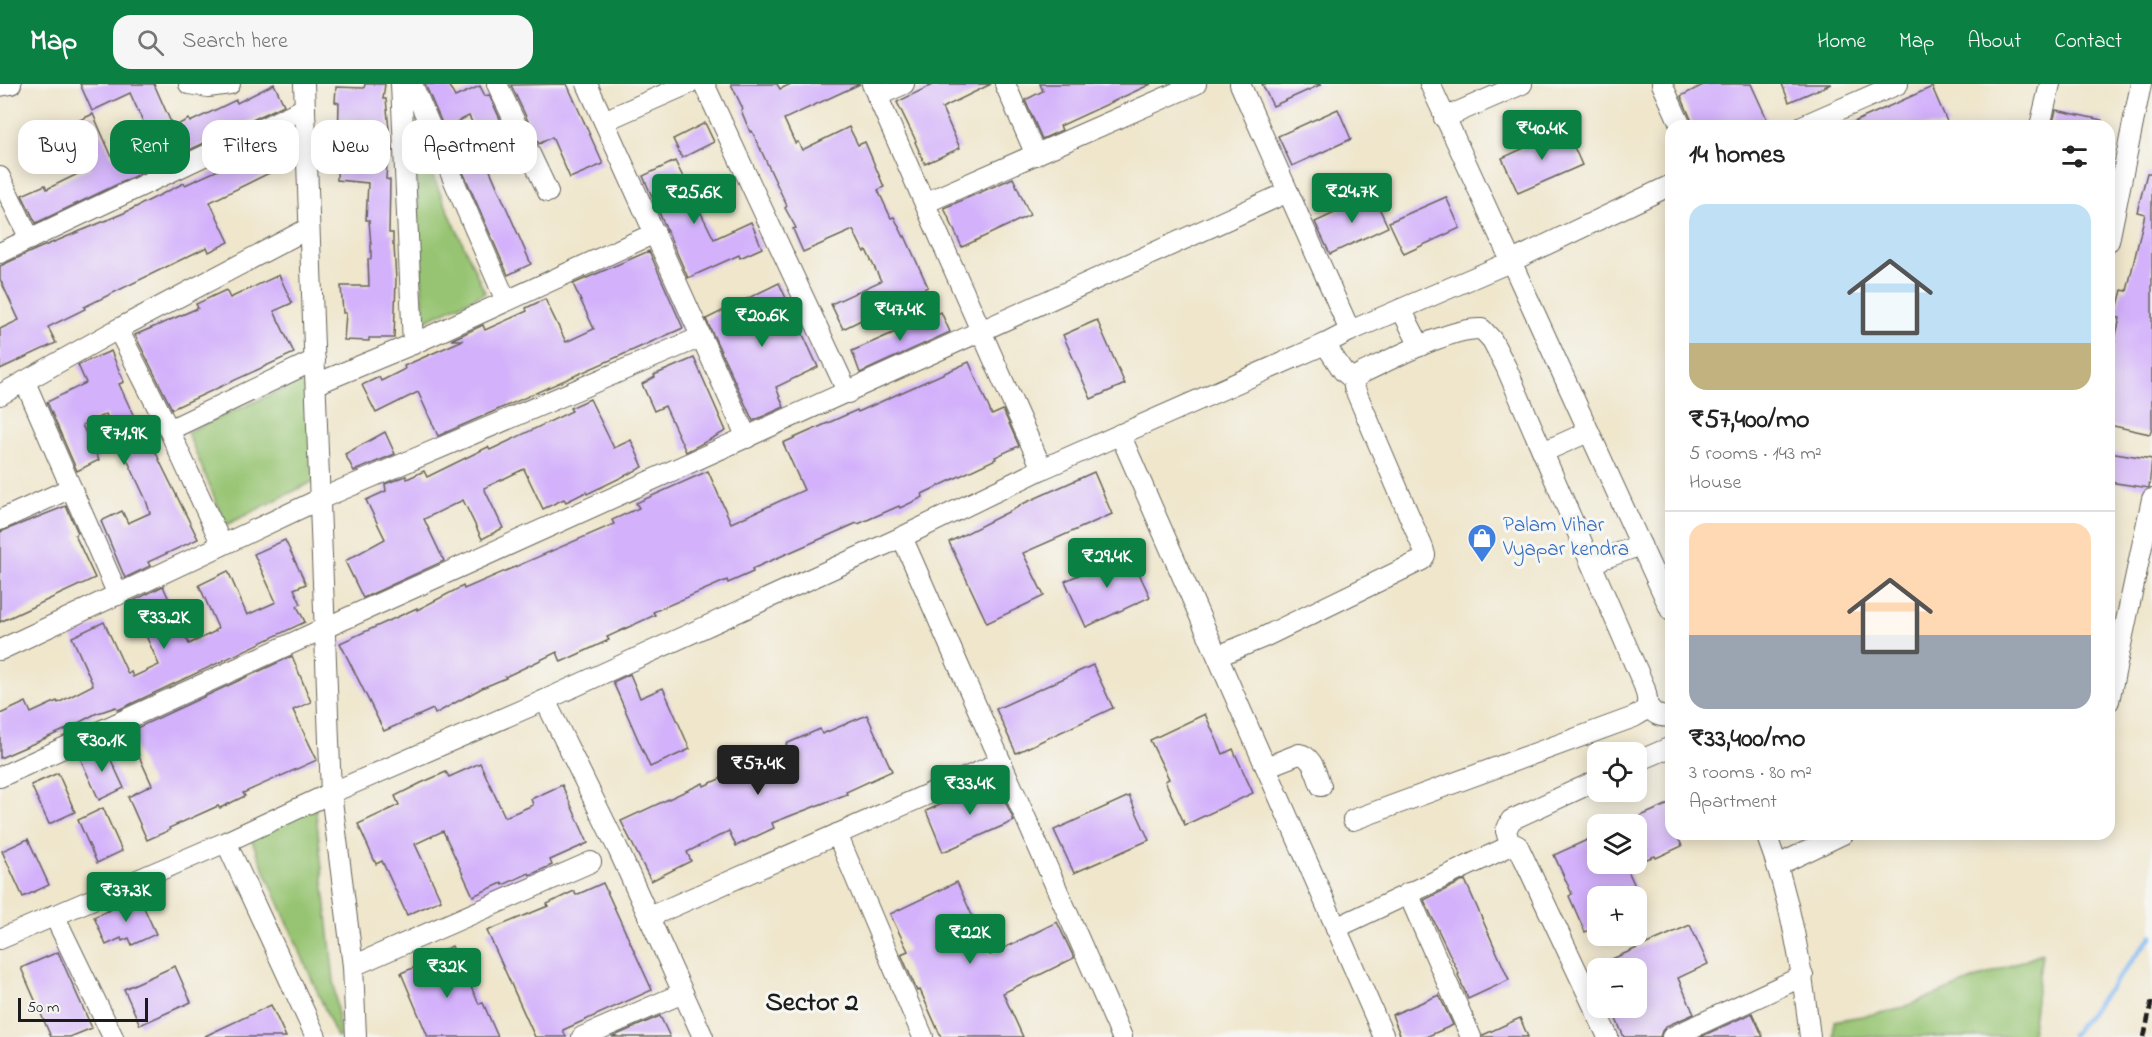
<!DOCTYPE html>
<html lang="en">
<head>
<meta charset="utf-8">
<style>
  :root { --surface:#fff; --page:#f6f6f6; --text:#222; --muted:#767676; --line:#e0e0e0; --accent:#0b8043 }
  body { margin:0; font-family:"Indie Flower",sans-serif; background:var(--page); color:var(--text); height:100vh; display:flex; flex-direction:column; font-size:22px; white-space:nowrap }
  * { box-sizing:border-box; margin:0 }
  p { font-size:20px; color:var(--muted) }
  .icon { flex:none; width:33px; height:33px; fill:none; stroke:currentColor; stroke-width:2; stroke-linecap:round; stroke-linejoin:round }
  .map { position:relative; flex:1; overflow:hidden }
  .sheet { position:absolute; left:1665px; top:36px; width:450px; height:720px; display:flex; flex-direction:column; background:var(--surface); border-radius:18px; box-shadow:0 3px 15px #0003 }
  .sheet>* { flex:none }
  .top-card { position:absolute; left:18px; top:36px; width:570px; height:54px; display:flex; gap:12px }
  .tools { position:absolute; left:1587px; top:658px; display:grid; gap:12px }
  .tools a { display:grid; place-items:center; width:60px; height:60px; border-radius:12px; background:var(--surface); box-shadow:0 3px 15px #0003; font-size:30px }
  .scale { position:absolute; left:18px; bottom:15px; width:130px; box-sizing:border-box; padding-left:6px; border:3px solid #1c1c1c; border-top:0; font-size:16px; line-height:21px; white-space:nowrap; color:#1c1c1c; -webkit-text-stroke:4px #f6f6f2; paint-order:stroke }
  .price { position:absolute; translate:-50% -51px; padding:0 14px; border-radius:6px; background:var(--accent); color:#fff; font-size:20px; line-height:39px; filter:drop-shadow(0 2px 3px #0008) }
  .price::after { content:''; position:absolute; left:50%; top:36px; width:18px; height:14px; margin-left:-9px; background:inherit; clip-path:polygon(0 0,100% 0,50% 100%) }
  .price.current { background:#222; color:#fff }
  ul { padding:0; list-style:none }
  li { display:grid; align-content:center; gap:12px; height:318px; padding:0 24px }
  li+li { border-top:2px solid var(--line) }
  li span { display:grid; place-items:center; height:186px; border-radius:18px; color:#555 }
  li>.icon { margin-inline-start:auto }
  span .icon { width:108px; height:108px; fill:#fffc; stroke-width:1 }
  li b { font-size:26px }
  h2 { display:flex; justify-content:space-between; align-items:center; height:72px; padding:0 24px; font-size:26px }
  .chip { padding:0 21px; border-radius:18px; background:var(--surface); box-shadow:0 3px 15px #0003; font-size:21px; line-height:54px }
  .chip.current { background:var(--accent); color:#fff }
  header { display:flex; align-items:center; gap:36px; box-sizing:border-box; height:84px; padding:0 30px; background:var(--accent); color:#fff }
  header strong { font-size:28px }
  nav { display:flex; gap:33px; margin-inline-start:auto; font-size:21px }
  .search { width:420px; height:54px; background:var(--page); display:flex; align-items:center; gap:15px; box-sizing:border-box; padding:0 21px; border-radius:18px; color:var(--muted); font-size:22px }
  .map>svg:first-child { display:block }
  .green { fill:#97c472; stroke:#5a7047; stroke-width:1.5 }
  .lines { fill:none; stroke-linecap:round; stroke-linejoin:round }
  .stream { stroke:#85bbf4; stroke-width:5 }
  .building { fill:#d3b1fb }
  .minor-casing { stroke:#66635a; stroke-width:22 }
  .minor { stroke:#fff; stroke-width:20 }
  .rail { stroke:#1c1c1c; stroke-width:4.5; stroke-dasharray:9 4.5; stroke-linecap:butt }
  .labels { text-anchor:middle; dominant-baseline:central; stroke-width:6; stroke-linejoin:round; paint-order:stroke }
  .shop-label { font-size:21px; fill:#366cbe; stroke:#f6f6f2; text-anchor:start }
  .district-label { font-size:27px; font-weight:bold; fill:#1c1c1c; stroke:#f6f6f2 }
</style>
</head>
<body>
<header>
<strong>Map</strong>
<div class="search"><svg class="icon" aria-label="search" viewBox="0 0 24 24"><circle cx="10" cy="10" r="6"/><path d="M15 15l6 6"/></svg>Search here</div>
<nav><a>Home</a><a>Map</a><a>About</a><a>Contact</a></nav>
</header>
<div class="map">
<svg width="2152" height="953" viewBox="0 0 2152 953">
  <rect width="100%" height="100%" fill="#f6f6f2"/>
  <filter id="ink" filterUnits="userSpaceOnUse"><feTurbulence type="fractalNoise" baseFrequency=".0167" numOctaves="2"/><feDisplacementMap in="SourceGraphic" scale="12" xChannelSelector="R" yChannelSelector="G"/><feConvolveMatrix kernelMatrix="1 2 1 2 8 2 1 2 1" color-interpolation-filters="sRGB"/></filter>
  <filter id="wash" filterUnits="userSpaceOnUse"><feTurbulence type="fractalNoise" baseFrequency=".008" numOctaves="4" result="noise"/><feDisplacementMap in="SourceGraphic" scale="24" xChannelSelector="R" yChannelSelector="G"/><feGaussianBlur stdDeviation="1.35" result="paint"/><feColorMatrix in="noise" values="0 0 0 0 0 0 0 0 0 0 0 0 0 0 0 0 0 1.4 0 .05"/><feComposite in="paint" operator="in"/></filter>
  <g filter="url(#wash)">
    <rect width="100%" height="100%" fill="#efe6cc"/>
    <g class="green">
      <polygon points="414,50 485,209 424,237"/>
      <polygon points="312,292 314,397 226,441 187,348"/>
      <polygon points="315,719 340,953 337,953 248,748"/>
      <polygon points="2042,869 2031,953 1834,953 1834,937 1896,926"/>
    </g>
    <g class="lines">
      <polyline class="stream" points="2072,951 2152,852"/>
    </g>
    <g id="blocks">
      <g class="building">
        <polygon points="80,0 154,0 173,43 189,35 190,38 236,16 237,19 274,0 284,21 36,139 22,111 45,101 47,105 90,84 71,40 93,30 112,73 151,55 130,9 92,27"/>
        <polygon points="365,0 385,0 383,15 386,15 389,45 386,95 390,96 389,149 393,149 393,161 394,161 396,196 394,254 369,254 369,257 344,256 346,229 343,229 341,202 369,202 368,175 371,175 371,162 369,136 366,136 368,99 337,96 339,19 335,18 336,3 364,4"/>
        <polygon points="425,0 448,0 455,13 480,2 485,12 489,11 511,59 507,61 513,73 489,84 531,180 508,191 460,81 485,69 481,57 469,32 444,44"/>
        <polygon points="567,0 603,80 570,94 552,53 539,60 511,1"/>
        <polygon points="731,0 777,0 780,5 791,0 860,0 784,35 795,59 798,58 802,66 849,43 858,61 865,58 884,103 878,106 891,134 894,133 904,153 905,152 928,203 843,245 831,220 881,197 866,166 864,168 853,146 803,168 793,145 796,144 785,124 787,122 752,47 750,48 741,26 743,25"/>
        <polygon points="934,0 991,0 942,24 960,64 925,80 915,58 916,57 897,18"/>
        <polygon points="1040,0 1151,0 1060,42 1062,46 1042,55 1025,16 1043,7"/>
        <polygon points="1262,0 1322,0 1273,22"/>
        <polygon points="1705,0 1751,0 1767,35 1751,42 1694,42 1681,12"/>
        <polygon points="1782,0 1831,0 1789,18"/>
        <polygon points="1932,3 1949,42 1845,42"/>
        <polygon points="1338,25 1351,55 1292,82 1278,52"/>
        <polygon points="2056,26 2102,36 2101,42 2052,42"/>
        <polygon points="705,39 714,58 682,74 673,55"/>
        <polygon points="1566,45 1582,81 1518,109 1502,74"/>
        <polygon points="285,56 294,77 210,118 229,158 209,168 207,163 84,223 85,225 48,243 56,259 0,285 0,245 19,236 0,195 0,182 37,165 124,129 184,99 185,101"/>
        <polygon points="675,77 714,155 751,138 762,164 740,174 739,171 688,194 643,92"/>
        <polygon points="2147,89 2152,89 2152,343 2150,350 2109,341 2109,280 2120,234 2115,233 2122,206 2127,207 2145,130 2137,128"/>
        <polygon points="1013,94 1030,131 962,163 944,124"/>
        <polygon points="1373,111 1388,143 1330,170 1315,138"/>
        <polygon points="1446,113 1460,144 1404,170 1389,138"/>
        <polygon points="649,167 683,244 438,352 418,308 376,329 362,301 379,293 381,297 405,285 404,282 463,256 451,256 483,241 485,246 527,227 526,224 545,215 566,258 594,245 573,200"/>
        <polygon points="279,191 292,219 274,227 294,269 172,325 135,251 198,224 196,220 226,206 230,214"/>
        <polygon points="779,199 818,283 776,303 784,323 753,337 706,235"/>
        <polygon points="941,228 950,248 860,289 852,267"/>
        <polygon points="1097,236 1125,300 1091,315 1063,251"/>
        <polygon points="111,267 124,298 119,300 136,337 142,335 160,378 198,455 148,478 150,482 125,494 101,437 122,427 128,439 150,429 146,416 106,330 82,341 99,376 77,387 47,318 86,299 78,281"/>
        <polygon points="694,274 726,347 686,368 665,322 654,327 642,300 655,293 654,291"/>
        <polygon points="969,278 992,331 1003,326 1019,362 995,373 996,375 922,410 923,413 900,424 899,422 858,440 857,439 752,485 753,488 728,499 727,496 653,528 655,531 607,553 609,556 583,568 561,578 557,568 505,593 506,594 482,604 435,630 433,625 384,647 340,559 417,524 417,526 463,502 464,505 614,440 612,436 639,424 636,419 708,387 731,439 756,428 804,406 783,359 857,326 858,328"/>
        <polygon points="590,315 614,364 631,356 643,383 587,410 586,408 566,418 564,415 543,425 524,385 484,404 503,444 482,455 463,416 424,435 444,477 363,514 345,477 385,455 366,416 386,407 385,400 406,392 407,395 424,387 427,393 488,363 490,366 572,327 570,324"/>
        <polygon points="385,348 395,370 354,387 345,370"/>
        <polygon points="2109,368 2152,375 2149,404 2109,398"/>
        <polygon points="1094,388 1112,430 1023,469 1044,512 987,539 949,458 1020,422 1020,421"/>
        <polygon points="66,422 78,449 75,451 95,494 0,538 0,448"/>
        <polygon points="285,456 306,500 294,505 301,520 297,522 305,538 118,626 116,623 95,630 69,644 0,674 0,630 26,618 31,629 57,617 58,619 93,601 72,553 104,538 128,590 131,588 133,593 159,581 131,518 163,502 189,560 216,547 215,546 218,544 199,501 228,487 247,531 276,518 254,470"/>
        <polygon points="1129,468 1150,513 1086,543 1065,497"/>
        <polygon points="292,572 311,618 293,626 317,676 243,709 245,712 220,724 218,722 169,744 170,746 147,756 128,713 152,701 128,648"/>
        <polygon points="1093,581 1113,624 1016,669 996,625"/>
        <polygon points="630,590 640,614 663,604 690,665 650,683 613,598"/>
        <polygon points="1205,630 1223,670 1233,665 1253,709 1185,741 1165,697 1169,695 1150,656"/>
        <polygon points="867,631 892,687 846,708 847,710 772,739 774,744 736,762 729,747 687,768 691,777 651,797 621,737 703,699 704,702 746,683 746,685 789,667 786,660 820,645 822,650"/>
        <polygon points="105,663 124,704 99,716 80,674"/>
        <polygon points="480,679 505,733 533,721 531,715 562,701 588,759 550,776 552,781 530,791 529,789 503,801 502,799 473,812 443,747 415,760 441,816 407,831 382,777 376,780 358,740 399,721 395,712 421,699 446,688 449,693"/>
        <polygon points="58,689 75,728 49,740 31,701"/>
        <polygon points="996,696 1014,737 943,768 926,727"/>
        <polygon points="1129,712 1149,756 1074,789 1054,746"/>
        <polygon points="1671,719 1671,750 1676,750 1682,762 1656,774 1655,772 1636,779 1636,734"/>
        <polygon points="103,724 122,767 97,779 78,736"/>
        <polygon points="1598,751 1598,780 1625,780 1640,813 1598,813 1598,842 1585,848 1569,812 1572,810 1554,771"/>
        <polygon points="28,755 49,801 23,813 2,767"/>
        <polygon points="1465,796 1509,896 1468,915 1458,891 1459,890 1424,816"/>
        <polygon points="957,798 990,871 1057,838 1074,874 1003,909 1023,953 941,953 920,906 917,907 901,870 908,867 890,830"/>
        <polygon points="603,799 652,906 563,946 566,953 535,953 487,847 548,822 547,820 574,807 576,811"/>
        <polygon points="139,813 156,850 132,861 129,854 122,857 121,854 106,861 94,833"/>
        <polygon points="1690,841 1708,880 1678,894 1694,930 1666,942 1662,947 1660,953 1624,953 1611,924 1636,924 1636,885 1589,885"/>
        <polygon points="452,862 479,920 483,919 498,953 428,953 401,889 430,877 428,874"/>
        <polygon points="58,868 92,944 70,953 51,953 21,884"/>
        <polygon points="175,882 191,918 140,941 124,905"/>
        <polygon points="1439,911 1453,941 1426,953 1401,953 1392,931"/>
        <polygon points="271,921 286,953 203,953"/>
        <polygon points="1752,929 1763,953 1700,953"/>
        <polygon points="660,932 670,953 612,953 621,949"/>
        <polygon points="1520,934 1528,953 1483,953 1483,951"/>
      </g>
    </g>
  </g>
  <g filter="url(#ink)">
    <use href="#blocks" fill-opacity="0" stroke="#66635a" stroke-width="1.5"/>
    <g class="lines">
      <g class="minor-casing">
        <g id="minor">
          <polyline points="189,0 208,3 230,0"/>
          <polyline points="304,0 331,709 353,882 356,953"/>
          <polyline points="401,0 413,260"/>
          <polyline points="412,0 506,217"/>
          <polyline points="497,0 548,108"/>
          <polyline points="587,0 747,354"/>
          <polyline points="704,0 848,309"/>
          <polyline points="872,0 1042,385"/>
          <polyline points="1005,0 1036,71"/>
          <polyline points="1240,0 1350,247"/>
          <polyline points="1430,0 1671,527"/>
          <polyline points="1662,0 1681,42"/>
          <polyline points="0,2 11,0"/>
          <polyline points="877,12 904,0"/>
          <polyline points="1444,34 1522,0"/>
          <polyline points="604,37 688,0"/>
          <polyline points="1802,42 1898,0"/>
          <polyline points="2040,42 2050,0"/>
          <polyline points="0,93 30,155"/>
          <polyline points="925,119 1196,0"/>
          <polyline points="2109,157 2141,0"/>
          <polyline points="0,169 305,24"/>
          <polyline points="1401,225 1420,262"/>
          <polyline points="118,245 169,346 222,461"/>
          <polyline points="1325,260 1343,287 1355,297"/>
          <polyline points="25,298 118,511"/>
          <polyline points="316,300 413,260 655,149"/>
          <polyline points="0,311 118,245 309,144"/>
          <polyline points="169,346 315,276"/>
          <polyline points="1120,350 1384,953"/>
          <polyline points="1543,368 1588,348"/>
          <polyline points="0,436 71,404"/>
          <polyline points="902,453 1122,953"/>
          <polyline points="1591,479 1641,461"/>
          <polyline points="0,566 320,415 701,253"/>
          <path d="M1218,572l46,-19 158,-77 3,-5 -2,-7 -69,-161 1,-6 5,-7c30,-14 91,-47 122,-45l10,11 14,27 138,319c5,16 6,23 -10,31l-281,103"/>
          <polyline points="545,616 618,765 703,953"/>
          <polyline points="2109,617 2152,415"/>
          <path d="M1647,621c7,9 12,13 24,11"/>
          <polyline points="1636,678 1671,663"/>
          <path d="M1266,683l33,-13c14,2 17,20 22,32"/>
          <polyline points="0,693 325,544 1288,108"/>
          <polyline points="837,750 923,953"/>
          <path d="M1766,750c25,65 36,134 44,203"/>
          <polyline points="226,758 316,953"/>
          <polyline points="1510,761 1506,747 1511,736 1598,696"/>
          <polyline points="1778,781 1843,750"/>
          <polyline points="1408,809 1471,953"/>
          <polyline points="54,831 113,953"/>
          <polyline points="649,833 1001,678"/>
          <polyline points="1336,844 1514,760 1518,762 1608,953"/>
          <polyline points="0,855 226,758 331,709 545,616 902,453 1042,385 1325,260 1350,247 1510,178 1671,101"/>
          <polyline points="353,882 591,778"/>
          <polyline points="582,953 683,909"/>
          <polyline points="1672,953 1803,892"/>
        </g>
      </g>
      <use href="#minor" class="minor"/>
      <polyline class="rail" points="2144,953 2152,916"/>
    </g>
  </g>
  <defs>
    <g id="shop-pin" transform="scale(1.5)"><path d="M0 17L-7.5 6A9.5 9.5 0 1 1 7.5 6Z" fill="#3f7fe0" stroke="#f6f6f2"/><path d="M-5-2.5h2.3a2.7 3.5 0 0 1 5.4 0H5L5.5 6h-11ZM-1.5-2.5h3a1.5 2.3 0 0 0-3 0Z" fill="#fff"/></g>
  </defs>
  <g fill-rule="evenodd">
    <use href="#shop-pin" x="1482" y="454"/>
  </g>
  <g class="labels">
    <g class="shop-label">
      <text x="1503" y="442">Palam Vihar<tspan x="1503" dy="24">Vyapar kendra</tspan></text>
    </g>
    <g class="district-label">
      <text x="812" y="919">Sector 2</text>
    </g>
  </g>
</svg>
<div class="tools">
<a><svg class="icon" aria-label="locate" viewBox="0 0 24 24"><circle cx="12" cy="12" r="6"/><path d="M12 2v4M12 18v4M2 12h4M18 12h4"/></svg></a>
<a><svg class="icon" aria-label="layers" viewBox="0 0 24 24"><path d="M12 4l9 5-9 5-9-5zM3 14l9 5 9-5"/></svg></a>
<a>+</a>
<a>−</a>
</div>
<div class="scale">50 m</div>
<b class="price" style="left:1542px;top:77px">₹40.4K</b>
<b class="price" style="left:1352px;top:140px">₹24.7K</b>
<b class="price" style="left:694px;top:141px">₹25.6K</b>
<b class="price" style="left:900px;top:258px">₹47.4K</b>
<b class="price" style="left:762px;top:264px">₹20.6K</b>
<b class="price" style="left:124px;top:382px">₹71.9K</b>
<b class="price" style="left:1107px;top:505px">₹29.4K</b>
<b class="price" style="left:164px;top:566px">₹33.2K</b>
<b class="price" style="left:102px;top:689px">₹30.1K</b>
<b class="price current" style="left:758px;top:712px">₹57.4K</b>
<b class="price" style="left:970px;top:732px">₹33.4K</b>
<b class="price" style="left:126px;top:839px">₹37.3K</b>
<b class="price" style="left:970px;top:881px">₹22K</b>
<b class="price" style="left:447px;top:915px">₹32K</b>
<div class="top-card">
<a class="chip">Buy</a>
<a class="chip current">Rent</a>
<a class="chip">Filters</a>
<a class="chip">New</a>
<a class="chip">Apartment</a>
</div>
<section class="sheet">
<h2>14 homes<svg class="icon" aria-label="filters" viewBox="0 0 24 24"><path d="M4 7h16M4 17h16"/><circle cx="9" cy="7" r="2"/><circle cx="15" cy="17" r="2"/></svg></h2>
<ul>
<li><span style="background:linear-gradient(#bfe0f5 75%,#c2b280 0)"><svg class="icon" aria-label="home" viewBox="0 0 24 24"><path d="M3 11l9-7 9 7M6 9v11h12V9"/></svg></span><div><b>₹57,400/mo</b><p>5 rooms · 143 m²</p><p>House</p></div></li>
<li><span style="background:linear-gradient(#ffd9b3 60%,#9aa5b1 0)"><svg class="icon" aria-label="home" viewBox="0 0 24 24"><path d="M3 11l9-7 9 7M6 9v11h12V9"/></svg></span><div><b>₹33,400/mo</b><p>3 rooms · 80 m²</p><p>Apartment</p></div></li>
</ul>
</section>
</div>
</body>
</html>
